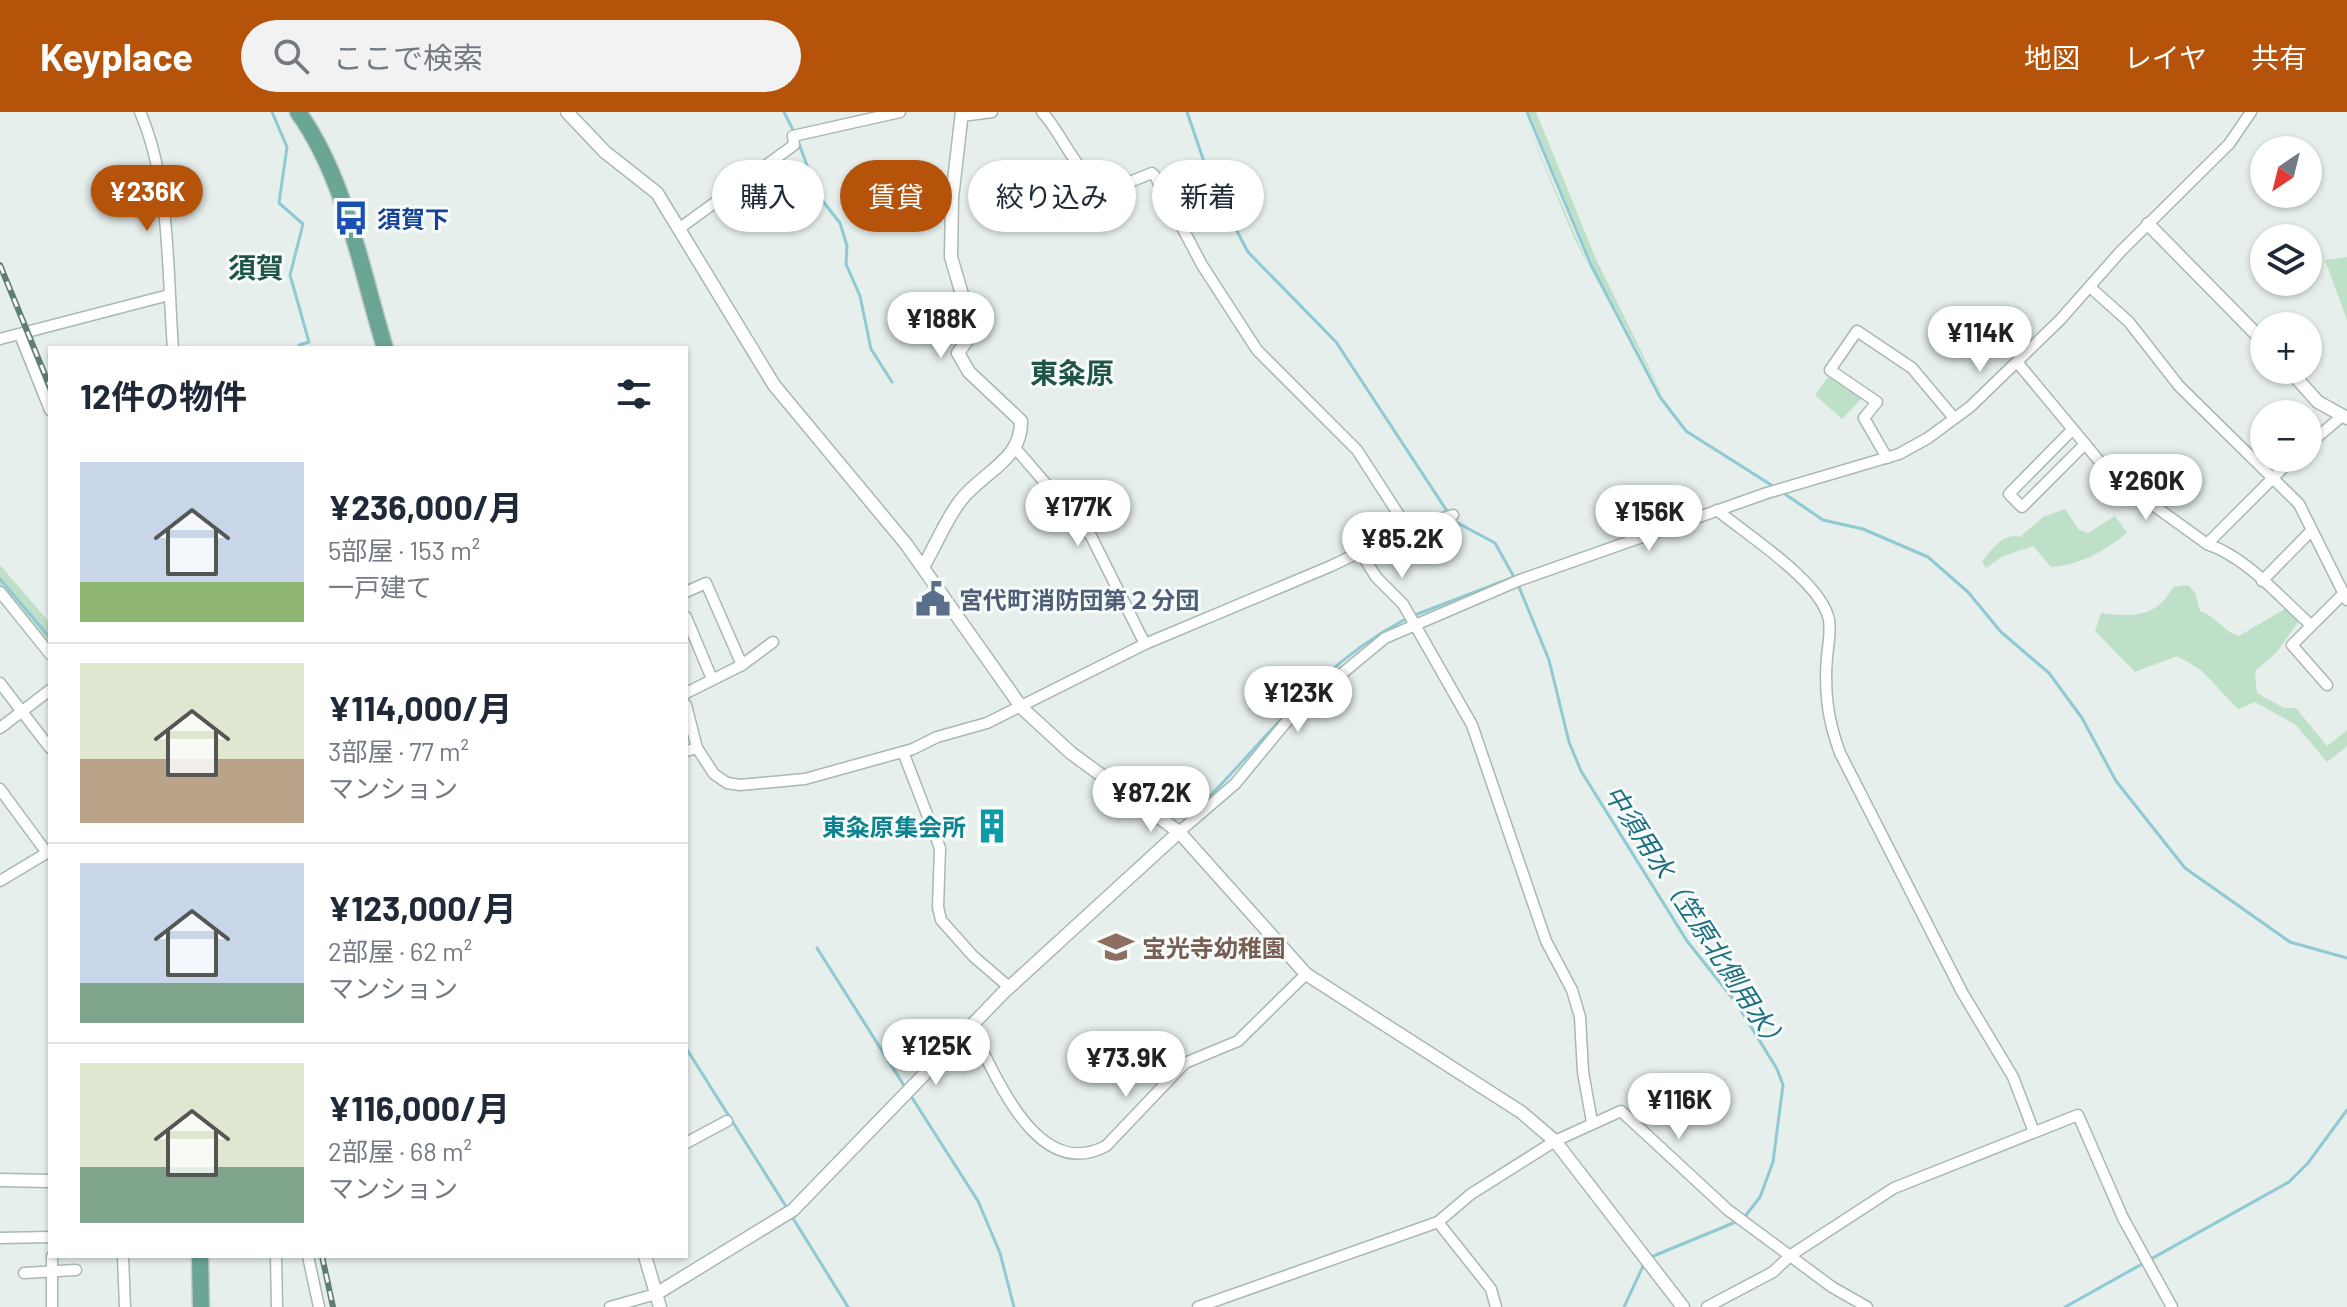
<!DOCTYPE html>
<html lang="ja">
<head>
<meta charset="utf-8">
<style>
  :root { --surface:#fff; --page:#f2f2f3; --text:#1f2937; --muted:#747a83; --line:#e0e1e3; --accent:#b45309 }
  body { margin:0; font-family:Barlow,"Noto Sans JP",sans-serif; background:var(--page); color:var(--text); height:100vh; display:flex; flex-direction:column; font-size:30px; white-space:nowrap }
  * { box-sizing:border-box; margin:0 }
  p { font-size:26px; color:var(--muted) }
  .icon { flex:none; width:44px; height:44px; fill:none; stroke:currentColor; stroke-width:2; stroke-linecap:round; stroke-linejoin:round }
  .map { position:relative; flex:1; overflow:hidden }
  .details { position:absolute; left:48px; top:234px; width:640px; height:912px; display:flex; flex-direction:column; background:var(--surface); border-radius:0px; box-shadow:0 2px 6px #0004 }
  .details>* { flex:none }
  .guide { position:absolute; left:712px; top:48px; width:760px; height:72px; display:flex; gap:16px }
  .needle { width:52px; rotate:215deg }
  .controls { position:absolute; left:2250px; top:24px; display:grid; gap:16px }
  .controls a { display:grid; place-items:center; width:72px; height:72px; border-radius:50%; background:var(--surface); box-shadow:0 2px 6px #0004; font-size:40px }
  .price { position:absolute; translate:-50% -68px; padding:0 18px; border-radius:28px; background:#fff; color:#222; font-size:26px; line-height:52px; filter:drop-shadow(0 2px 4px #0008) }
  .price::after { content:''; position:absolute; left:50%; top:48px; width:24px; height:18px; margin-left:-12px; background:inherit; clip-path:polygon(0 0,100% 0,50% 100%) }
  .price.active { background:var(--accent); color:#fff }
  ul { padding:0; list-style:none }
  li { display:flex; align-items:center; gap:24px; height:200px; padding:0 32px }
  li+li { border-top:2px solid var(--line) }
  li span { display:grid; place-items:center; flex:none; width:224px; height:160px; border-radius:0px; color:#555 }
  li>.icon { margin-inline-start:auto }
  span .icon { width:96px; height:96px; fill:#fffc; stroke-width:1 }
  li b { font-size:34px }
  h2 { display:flex; justify-content:space-between; align-items:center; height:96px; padding:0 32px; font-size:34px }
  .pill { padding:0 28px; border-radius:36px; background:var(--surface); box-shadow:0 2px 6px #0004; font-size:28px; line-height:72px }
  .pill.active { background:var(--accent); color:#fff }
  header { display:flex; align-items:center; gap:48px; box-sizing:border-box; height:112px; padding:0 40px; background:var(--accent); color:#fff }
  header strong { font-size:38px }
  nav { display:flex; gap:44px; margin-inline-start:auto; font-size:28px }
  .search { width:560px; height:72px; background:var(--page); display:flex; align-items:center; gap:20px; box-sizing:border-box; padding:0 28px; border-radius:44px; color:var(--muted); font-size:30px }
  .map>svg:first-child { display:block }
  .green { fill:#bfe0c8 }
  .lines { fill:none; stroke-linecap:round; stroke-linejoin:round }
  .stream { stroke:#8ec9d4; stroke-width:3 }
  .minor-casing { stroke:#a8b8b2; stroke-width:13 }
  .tertiary-casing { stroke:#a8b8b2; stroke-width:15 }
  .primary-casing { stroke:#c2cac8; stroke-width:19 }
  .minor { stroke:#fff; stroke-width:10 }
  .tertiary { stroke:#fff; stroke-width:12 }
  .primary { stroke:#6aa596; stroke-width:16 }
  .rail-casing { stroke:#5f7d75; stroke-width:6 }
  .rail { stroke:#f7fbf9; stroke-width:3; stroke-dasharray:9; stroke-linecap:butt }
  .labels { text-anchor:middle; dominant-baseline:central; stroke-width:6; stroke-linejoin:round; paint-order:stroke }
  .transit-label { font-size:24px; font-weight:bold; fill:#164399; stroke:#f7fbf9; text-anchor:start }
  .service-label { font-size:24px; font-weight:bold; fill:#4e5e75; stroke:#f7fbf9; text-anchor:start }
  .culture-label { font-size:24px; font-weight:bold; fill:#0d838f; stroke:#f7fbf9; text-anchor:end }
  .education-label { font-size:24px; font-weight:bold; fill:#785e54; stroke:#f7fbf9; text-anchor:start }
  .water-label { font-size:26px; font-style:italic; fill:#1c6f80; stroke:#f7fbf9 }
  .quarter-label { font-size:28px; font-weight:bold; fill:#1f5548; stroke:#f7fbf9 }
</style>
</head>
<body>
<header>
<strong>Keyplace</strong>
<div class="search"><svg class="icon" aria-label="search" viewBox="0 0 24 24"><circle cx="10" cy="10" r="6"/><path d="M15 15l6 6"/></svg>ここで検索</div>
<nav><a>地図</a><a>レイヤ</a><a>共有</a></nav>
</header>
<div class="map">
<svg width="2347" height="1195" viewBox="0 0 2347 1195">
  <rect width="100%" height="100%" fill="#e6efeb"/>
  <g class="green">
    <polygon points="1522,0 1588,153 1661,294 1574,126"/>
    <polygon points="1529,0 1536,0 1596,147 1666,290 1593,154"/>
    <polygon points="2347,145 2347,208 2325,148"/>
    <polygon points="1831,261 1865,283 1842,307 1815,283"/>
    <path d="M2065,397l14,21 9,3 27,-17 12,17c-23,18 -47,32 -76,34l-18,-21 -30,10 -17,12 -4,-7c11,-12 21,-29 38,-24l23,-20z"/>
    <polygon points="0,453 50,511 50,537 0,476"/>
    <path d="M2188,473l7,8 5,18c16,5 24,21 39,25l46,-27 13,13 -21,30 -22,19 2,22 27,15h12l31,38 20,-16v16l-20,16 -31,-37 -41,-23 -17,7 -37,-39 -24,-14 -42,16 -40,-41 6,-18c31,4 56,5 72,-26z"/>
  </g>
  <g class="lines">
    <g class="stream">
      <polyline points="272,0 287,35 279,91 303,112 290,163 309,230 299,233 300,236"/>
      <polyline points="784,0 795,22"/>
      <polyline points="1187,0 1211,70 1248,140 1336,230 1447,399"/>
      <polyline points="1527,0 1591,153 1660,285 1686,319 1776,376"/>
      <polyline points="798,29 818,83 840,111 847,134 846,152 860,184 871,237 892,270"/>
      <polyline points="1782,380 1823,408 1863,417 1928,445 1968,480 2001,520 2049,561 2082,606 2116,669 2185,756 2290,830 2347,846"/>
      <polyline points="0,467 50,526"/>
      <polyline points="1519,475 1549,548 1569,630 1581,659 1687,829 1737,892 1777,957 1783,973 1773,1050 1760,1085 1743,1107 1651,1145"/>
      <polyline points="1415,503 1514,465 1495,431 1454,409"/>
      <path d="M1199,695c69,-68 116,-140 205,-187"/>
      <polyline points="817,836 905,975"/>
      <polyline points="686,936 787,1096"/>
      <polyline points="909,981 978,1089 1000,1141 1014,1195"/>
      <polyline points="791,1103 848,1195"/>
      <polyline points="1624,1195 1644,1152"/>
      <polyline points="2065,1195 2289,1070 2308,1051 2347,998"/>
    </g>
    <g class="minor-casing">
      <g id="minor">
        <path d="M140,0c31,71 27,159 33,236"/>
        <path d="M1042,0c22,23 35,68 68,78l42,-17 3,3 47,89 55,85 100,100 51,79"/>
        <polyline points="962,4 992,0"/>
        <polyline points="680,116 794,33 793,24 900,0"/>
        <polyline points="2091,176 2129,210 2179,274 2299,392 2347,488"/>
        <polyline points="20,223 50,298"/>
        <polyline points="0,227 169,183"/>
        <polyline points="2017,250 2110,362 2207,432 2293,346"/>
        <polyline points="2072,318 2009,382 2022,395 2085,332"/>
        <polyline points="2308,333 2341,305"/>
        <polyline points="1016,337 1091,424 1145,532"/>
        <polyline points="1887,346 1864,306 1877,290 1830,258 1857,219 1912,256 1954,306"/>
        <path d="M1717,398c30,25 105,72 112,110 2,13 -1,25 -2,37 -3,35 1,64 13,96l122,239 51,85 21,55"/>
        <path d="M2207,432c41,14 72,53 104,81"/>
        <polyline points="1361,441 1376,465 1403,492 1472,613 1546,829 1572,878 1580,905 1583,960 1592,1010"/>
        <polyline points="2262,469 2312,418"/>
        <polyline points="0,480 50,542"/>
        <polyline points="686,480 706,471 742,553"/>
        <polyline points="686,505 712,567"/>
        <polyline points="0,571 50,636"/>
        <polyline points="2327,573 2292,533 2343,482"/>
        <polyline points="686,581 742,553 773,530"/>
        <polyline points="686,593 697,636"/>
        <polyline points="0,616 50,578"/>
        <polyline points="686,639 697,636 714,662 727,671 740,673 805,667 913,637 937,625 987,611 1145,532 1331,454 1408,417 1453,403"/>
        <polyline points="903,640 940,736 938,795 941,808 973,844 1009,875"/>
        <polyline points="0,677 47,741"/>
        <polyline points="1179,720 1235,672 1292,603 1385,526 1520,468 1767,381 1899,342 1928,326 1970,295 2060,208 2121,139 2229,32 2251,0"/>
        <polyline points="0,769 50,739"/>
        <path d="M970,914c26,48 66,157 136,120l79,-83 53,-22 68,-67"/>
        <polyline points="686,1031 727,1009"/>
        <polyline points="1438,1110 1491,1177 1496,1195"/>
        <polyline points="0,1126 50,1125"/>
        <polyline points="52,1144 52,1195"/>
        <polyline points="123,1144 125,1195"/>
        <polyline points="276,1144 277,1195"/>
        <polyline points="308,1144 319,1195"/>
        <polyline points="24,1161 76,1158"/>
        <polyline points="610,1195 656,1182"/>
        <polyline points="1198,1195 1438,1110 1471,1082 1555,1029 1621,999 1728,1098 1832,1175 1867,1195"/>
        <polyline points="1707,1195 1773,1160 1791,1143 1894,1076 2078,1003 2123,1106 2172,1195"/>
      </g>
    </g>
    <g class="tertiary-casing">
      <g id="tertiary">
        <polyline points="567,0 605,40 657,81 774,273 906,432 1022,596 1071,641 1179,720 1306,862 1521,1000 1555,1029 1683,1195"/>
        <polyline points="2148,112 2264,230"/>
        <polyline points="2289,258 2318,290 2347,306"/>
        <path d="M923,455c13,-22 23,-48 38,-67 22,-28 61,-40 60,-79l-52,-49 -11,-19 15,-21 -22,-75 1,-59 10,-86"/>
        <polyline points="0,1068 50,1069"/>
        <polyline points="645,1144 660,1195"/>
        <polyline points="656,1182 793,1098 1003,881 1179,720"/>
      </g>
    </g>
    <g class="primary-casing">
      <g id="primary">
        <path d="M298,0c48,67 63,158 87,236"/>
        <polyline points="200,1144 201,1195"/>
      </g>
    </g>
    <use href="#minor" class="minor"/>
    <use href="#tertiary" class="tertiary"/>
    <use href="#primary" class="primary"/>
    <g class="rail-casing">
      <g id="rail">
        <polyline points="0,153 50,275"/>
        <polyline points="322,1144 333,1195"/>
      </g>
    </g>
    <use href="#rail" class="rail"/>
  </g>
  <defs>
    <g id="bus-bare" transform="scale(2.76)"><path d="M-5-6H5V4H4V6H2V4H-2V6H-4V4H-5ZM-3.5-4V0h7V-4ZM-3.5 1.2v1.5H-2V1.2ZM2 1.2v1.5H3.5V1.2Z" fill="#1a4fb4" stroke="#f7fbf9" stroke-width="2.5" paint-order="stroke"/></g>
    <g id="civic-bare" transform="scale(2.76)"><path d="M-.6-6.5H3V-4.5H.6V-3L4-1V1h2V6H-6V1h2V-1L-.6-3ZM-1.2 2.5V6h2.4V2.5Z" fill="#5c6f8a" stroke="#f7fbf9" stroke-width="2.5" paint-order="stroke"/></g>
    <g id="building-bare" transform="scale(2.76)"><path d="M-4-6H4V6H1V3H-1V6H-4ZM-2.5-4.3h1.7v1.8h-1.7ZM.8-4.3h1.7v1.8H.8ZM-2.5-1h1.7V.8h-1.7ZM.8-1h1.7V.8H.8Z" fill="#0f9aa8" stroke="#f7fbf9" stroke-width="2.5" paint-order="stroke"/></g>
    <g id="school-bare" transform="scale(2.76)"><path d="M0-5L7-2L0 1L-7-2ZM-4 1L0 2.5L4 1V4Q0 6-4 4Z" fill="#8d6e63" stroke="#f7fbf9" stroke-width="2.5" paint-order="stroke"/></g>
  </defs>
  <g fill-rule="evenodd">
    <use href="#bus-bare" x="351" y="106"/>
    <use href="#civic-bare" x="933" y="487"/>
    <use href="#building-bare" x="992" y="714"/>
    <use href="#school-bare" x="1116" y="835"/>
  </g>
  <g class="labels">
    <g class="transit-label">
      <text x="377" y="106">須賀下</text>
    </g>
    <g class="service-label">
      <text x="959" y="487">宮代町消防団第２分団</text>
    </g>
    <g class="culture-label">
      <text x="966" y="714">東粂原集会所</text>
    </g>
    <g class="education-label">
      <text x="1142" y="835">宝光寺幼稚園</text>
    </g>
    <g class="water-label">
      <text transform="translate(1697 806) rotate(57)">中須用水（笠原北側用水）</text>
    </g>
    <g class="quarter-label">
      <text x="256" y="155">須賀</text>
      <text x="1072" y="260">東粂原</text>
    </g>
  </g>
</svg>
<div class="controls">
<a><svg class="needle" viewBox="-14 -14 28 28"><path d="M0-13l5 13h-10z" fill="#e53935"/><path d="M0 13l5-13h-10z" fill="#747a83"/></svg></a>
<a><svg class="icon" aria-label="layers" viewBox="0 0 24 24"><path d="M12 4l9 5-9 5-9-5zM3 14l9 5 9-5"/></svg></a>
<a>+</a>
<a>−</a>
</div>
<b class="price active" style="left:147px;top:121px">¥236K</b>
<b class="price" style="left:941px;top:248px">¥188K</b>
<b class="price" style="left:1980px;top:262px">¥114K</b>
<b class="price" style="left:2146px;top:410px">¥260K</b>
<b class="price" style="left:1078px;top:436px">¥177K</b>
<b class="price" style="left:1649px;top:441px">¥156K</b>
<b class="price" style="left:1402px;top:468px">¥85.2K</b>
<b class="price" style="left:1298px;top:622px">¥123K</b>
<b class="price" style="left:1151px;top:722px">¥87.2K</b>
<b class="price" style="left:936px;top:975px">¥125K</b>
<b class="price" style="left:1126px;top:987px">¥73.9K</b>
<b class="price" style="left:1679px;top:1029px">¥116K</b>
<div class="guide">
<a class="pill">購入</a>
<a class="pill active">賃貸</a>
<a class="pill">絞り込み</a>
<a class="pill">新着</a>
</div>
<section class="details">
<h2>12件の物件<svg class="icon" aria-label="filters" viewBox="0 0 24 24"><path d="M4 7h16M4 17h16"/><circle cx="9" cy="7" r="2"/><circle cx="15" cy="17" r="2"/></svg></h2>
<ul>
<li><span style="background:linear-gradient(#c9d6e8 75%,#8fb573 0)"><svg class="icon" aria-label="home" viewBox="0 0 24 24"><path d="M3 11l9-7 9 7M6 9v11h12V9"/></svg></span><div><b>¥236,000/月</b><p>5部屋 · 153 m²</p><p>一戸建て</p></div></li>
<li><span style="background:linear-gradient(#dfe7d0 60%,#b9a48a 0)"><svg class="icon" aria-label="home" viewBox="0 0 24 24"><path d="M3 11l9-7 9 7M6 9v11h12V9"/></svg></span><div><b>¥114,000/月</b><p>3部屋 · 77 m²</p><p>マンション</p></div></li>
<li><span style="background:linear-gradient(#c9d6e8 75%,#7fa58c 0)"><svg class="icon" aria-label="home" viewBox="0 0 24 24"><path d="M3 11l9-7 9 7M6 9v11h12V9"/></svg></span><div><b>¥123,000/月</b><p>2部屋 · 62 m²</p><p>マンション</p></div></li>
<li><span style="background:linear-gradient(#dfe7d0 65%,#7fa58c 0)"><svg class="icon" aria-label="home" viewBox="0 0 24 24"><path d="M3 11l9-7 9 7M6 9v11h12V9"/></svg></span><div><b>¥116,000/月</b><p>2部屋 · 68 m²</p><p>マンション</p></div></li>
</ul>
</section>
</div>
</body>
</html>
